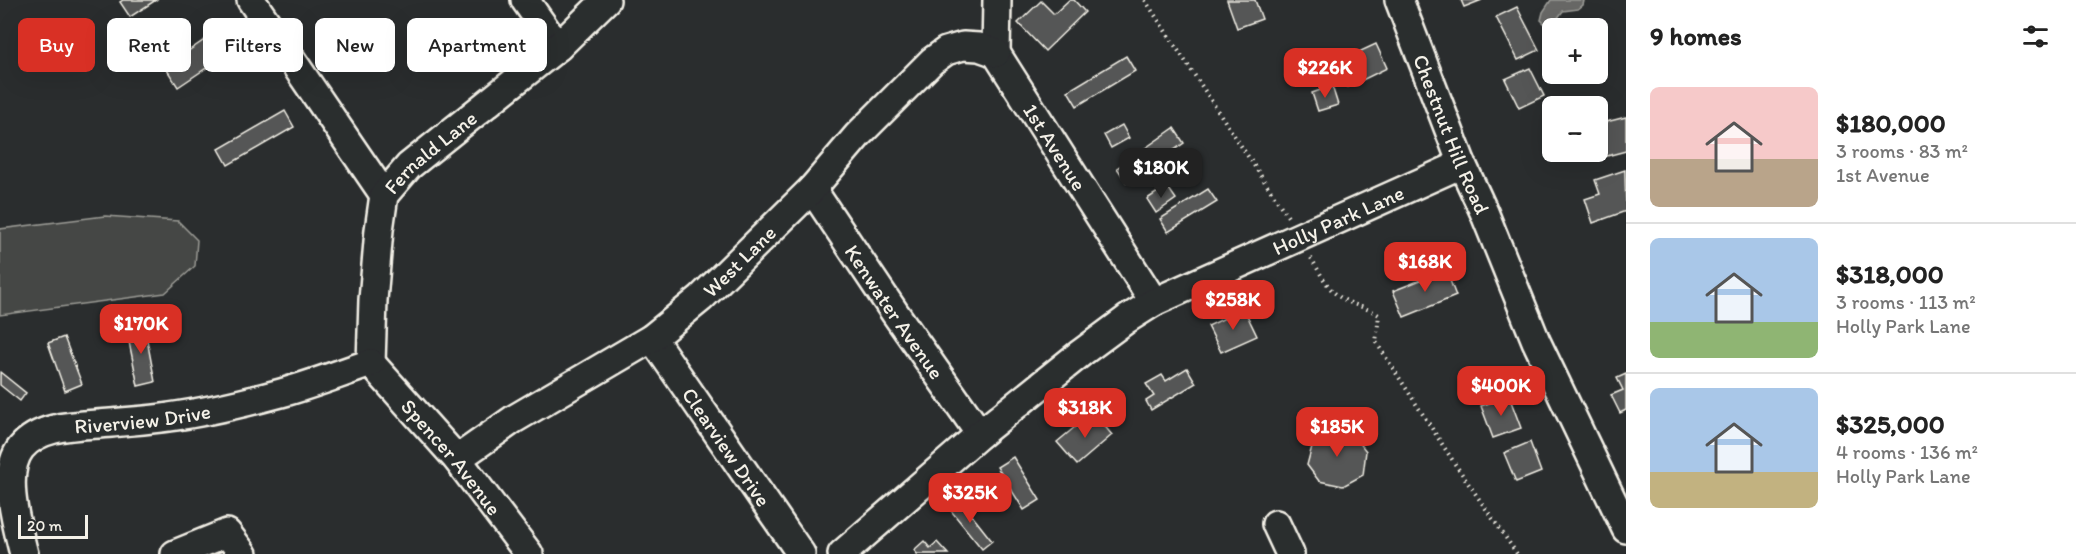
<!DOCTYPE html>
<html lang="en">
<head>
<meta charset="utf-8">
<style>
  :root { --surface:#fff; --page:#f6f6f6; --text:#222; --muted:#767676; --line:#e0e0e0; --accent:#d93025 }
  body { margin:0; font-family:Itim,sans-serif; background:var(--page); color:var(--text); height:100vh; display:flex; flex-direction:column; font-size:22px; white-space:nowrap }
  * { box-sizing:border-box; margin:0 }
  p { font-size:20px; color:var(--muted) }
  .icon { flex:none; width:33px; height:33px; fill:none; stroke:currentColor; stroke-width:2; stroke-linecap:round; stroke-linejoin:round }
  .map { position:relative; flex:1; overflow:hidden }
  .details { display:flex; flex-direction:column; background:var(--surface); width:450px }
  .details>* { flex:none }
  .banner { position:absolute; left:18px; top:18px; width:570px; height:54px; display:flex; gap:12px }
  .buttons { position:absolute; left:1542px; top:18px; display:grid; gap:12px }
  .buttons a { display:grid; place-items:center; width:66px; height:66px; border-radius:9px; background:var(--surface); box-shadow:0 6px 24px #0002; font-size:30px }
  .scale { position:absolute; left:18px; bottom:15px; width:70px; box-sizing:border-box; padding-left:6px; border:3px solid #f4f1e8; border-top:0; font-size:16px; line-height:21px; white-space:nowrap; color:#f4f1e8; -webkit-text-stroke:4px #2a2d2e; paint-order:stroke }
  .price { position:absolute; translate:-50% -51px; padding:0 14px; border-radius:12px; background:var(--accent); color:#fff; font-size:20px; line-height:39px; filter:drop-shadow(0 2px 3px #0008) }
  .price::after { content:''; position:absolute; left:50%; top:36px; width:18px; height:14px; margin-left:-9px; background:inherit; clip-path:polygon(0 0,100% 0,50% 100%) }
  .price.on { background:#222; color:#fff }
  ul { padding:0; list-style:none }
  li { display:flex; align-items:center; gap:18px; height:150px; padding:0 24px }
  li+li { border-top:2px solid var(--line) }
  li span { display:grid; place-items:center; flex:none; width:168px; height:120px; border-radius:9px; color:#555 }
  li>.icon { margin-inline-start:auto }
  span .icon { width:72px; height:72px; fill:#fffc; stroke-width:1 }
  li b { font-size:26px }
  h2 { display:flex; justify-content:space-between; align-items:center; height:72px; padding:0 24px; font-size:26px }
  .chip { padding:0 21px; border-radius:9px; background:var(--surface); box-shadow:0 6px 24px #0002; font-size:21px; line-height:54px }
  .chip.on { background:var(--accent); color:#fff }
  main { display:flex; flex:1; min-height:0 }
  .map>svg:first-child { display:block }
  .green { fill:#444645; stroke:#9c9c96; stroke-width:1.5 }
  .water { fill:#676866; stroke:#9f9f9a; stroke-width:1.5 }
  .building { fill:#555756; stroke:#f4f1e8; stroke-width:1.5 }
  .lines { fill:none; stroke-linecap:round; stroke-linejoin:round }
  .minor-casing { stroke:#f4f1e8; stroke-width:32 }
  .path { stroke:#f4f1e8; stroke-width:4; stroke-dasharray:1.5 4.5; stroke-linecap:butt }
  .minor { stroke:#2a2d2e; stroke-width:27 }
  .labels { text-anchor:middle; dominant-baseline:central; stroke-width:4.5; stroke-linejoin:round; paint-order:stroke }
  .street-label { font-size:21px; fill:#f4f1e8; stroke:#2a2d2e }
</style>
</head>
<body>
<main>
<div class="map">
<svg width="1626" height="554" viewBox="0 0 1626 554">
  <rect width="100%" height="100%" fill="#2a2d2e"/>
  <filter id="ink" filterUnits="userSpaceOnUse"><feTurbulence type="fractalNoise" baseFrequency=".0167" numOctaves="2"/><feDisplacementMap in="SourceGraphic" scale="12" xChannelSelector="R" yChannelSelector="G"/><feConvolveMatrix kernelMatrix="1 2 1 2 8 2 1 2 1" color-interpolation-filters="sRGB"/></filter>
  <g filter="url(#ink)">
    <polygon class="green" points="105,216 178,221 197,240 195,266 165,293 0,315 0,229"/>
    <polygon class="water" points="1551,0 1583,0 1584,1 1583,5 1578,9 1563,11 1554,23 1545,24 1541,20 1543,12"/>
    <g class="building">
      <polygon points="123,0 156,0 130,17 120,2"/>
      <polygon points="1069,0 1074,0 1085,12 1045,51 1018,23 1041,1 1054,14"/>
      <polygon points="1227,0 1255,0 1262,19 1237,28"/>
      <polygon points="1461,0 1482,0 1464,7"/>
      <polygon points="1517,7 1539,50 1518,60 1496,17"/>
      <polygon points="219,30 233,50 178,87 165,67"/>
      <polygon points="1376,44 1387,68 1348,87 1337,62"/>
      <polygon points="1126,56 1135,71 1077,106 1068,91"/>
      <polygon points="1530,68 1544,96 1519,108 1505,79"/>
      <polygon points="1332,86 1338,105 1318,111 1312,93"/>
      <polygon points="285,111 294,127 228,165 219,149"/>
      <polygon points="1626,117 1626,151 1603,157 1598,138 1598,124"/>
      <polygon points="1122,125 1129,138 1111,148 1104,135"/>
      <polygon points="1174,128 1184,143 1127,183 1117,168"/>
      <polygon points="1625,170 1626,211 1593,223 1585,199 1600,194 1595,180"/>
      <polygon points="1167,186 1176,199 1156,213 1147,199"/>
      <polygon points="1208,189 1217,202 1168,232 1160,219"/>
      <polygon points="1446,270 1456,296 1404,317 1393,291"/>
      <polygon points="1244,309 1257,336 1221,352 1208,326"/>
      <polygon points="144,324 155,382 138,386 126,327"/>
      <polygon points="64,337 82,384 65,391 48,343"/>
      <polygon points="1187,368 1196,383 1151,410 1146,401 1154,396 1146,384 1162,375 1166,381"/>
      <polygon points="0,372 26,393 20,401 0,385"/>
      <polygon points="1626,374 1626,410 1620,413 1611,395 1623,390 1617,378"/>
      <polygon points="1509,396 1521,428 1493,438 1481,406"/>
      <polygon points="1093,412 1112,435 1077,465 1057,442"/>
      <polygon points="1330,429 1352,433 1366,451 1363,475 1343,486 1319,481 1307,465 1314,439"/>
      <polygon points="1530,442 1541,472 1516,482 1504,453"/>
      <polygon points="1013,457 1040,500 1024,510 997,467"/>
      <polygon points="959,499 992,541 982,549 948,507"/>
      <polygon points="924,541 930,548 937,542 948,554 917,554 914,550"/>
    </g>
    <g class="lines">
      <g class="minor-casing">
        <g id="minor">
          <polyline points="251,0 384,195"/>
          <polyline points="525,0 558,47"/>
          <path id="s1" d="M1399,0l63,164 22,48 52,129 90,188"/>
          <path id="s2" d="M996,53l158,249"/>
          <polyline points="996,53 997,0"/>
          <path id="s3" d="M812,189l83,124 85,121"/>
          <path id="s4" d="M652,338l149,216"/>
          <path id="s5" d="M371,363l2,-63 6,-70 5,-35 25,-29 149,-119 48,-47"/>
          <path id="s6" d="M371,363l86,96 72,95"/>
          <path id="s7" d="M457,459l57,-40 138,-81 49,-40 111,-109 46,-54 74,-74 14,-10 17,-5 16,1 17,6"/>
          <polyline points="1276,524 1290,554"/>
          <path id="s8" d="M24,554c-7,-28 -23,-81 -3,-106 21,-25 60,-22 90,-25 19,-2 39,-3 58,-6 38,-5 75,-14 112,-24 30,-8 60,-20 90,-30"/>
          <polyline points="175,554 227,533 243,554"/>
          <path id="s9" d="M842,554l138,-120 101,-81 46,-34 27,-17 308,-138"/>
        </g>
      </g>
      <g class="path">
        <polyline points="1145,0 1288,217"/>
        <path d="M1311,258c7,11 15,28 25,36 12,11 29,12 43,21l-3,27 79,122 62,90"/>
      </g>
      <use href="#minor" class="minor"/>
    </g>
  </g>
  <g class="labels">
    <g class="street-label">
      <text stroke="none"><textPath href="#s1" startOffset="144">Chestnut Hill Road</textPath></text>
      <text stroke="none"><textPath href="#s2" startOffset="111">1st Avenue</textPath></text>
      <text stroke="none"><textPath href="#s5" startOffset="232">Fernald Lane</textPath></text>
      <text stroke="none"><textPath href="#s9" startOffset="603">Holly Park Lane</textPath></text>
      <text stroke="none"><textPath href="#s7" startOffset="346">West Lane</textPath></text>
      <text stroke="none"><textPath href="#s3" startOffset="148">Kenwater Avenue</textPath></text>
      <text stroke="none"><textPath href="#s8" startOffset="237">Riverview Drive</textPath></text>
      <text stroke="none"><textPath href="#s4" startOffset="132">Clearview Drive</textPath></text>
      <text stroke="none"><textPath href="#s6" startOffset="124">Spencer Avenue</textPath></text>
    </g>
  </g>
</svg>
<div class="buttons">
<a>+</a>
<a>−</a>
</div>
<div class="scale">20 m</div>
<b class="price" style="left:1325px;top:99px">$226K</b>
<b class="price on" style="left:1161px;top:199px">$180K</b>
<b class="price" style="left:1425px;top:293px">$168K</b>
<b class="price" style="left:1233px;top:331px">$258K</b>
<b class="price" style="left:141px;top:355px">$170K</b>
<b class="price" style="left:1501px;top:417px">$400K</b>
<b class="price" style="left:1085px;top:439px">$318K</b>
<b class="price" style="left:1337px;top:458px">$185K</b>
<b class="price" style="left:970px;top:524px">$325K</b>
<div class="banner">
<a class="chip on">Buy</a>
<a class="chip">Rent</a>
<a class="chip">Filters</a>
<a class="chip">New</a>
<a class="chip">Apartment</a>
</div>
</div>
<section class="details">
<h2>9 homes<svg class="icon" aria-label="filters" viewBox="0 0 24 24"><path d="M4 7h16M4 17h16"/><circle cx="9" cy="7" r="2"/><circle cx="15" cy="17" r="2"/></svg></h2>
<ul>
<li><span style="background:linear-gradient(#f6c9c9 60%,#b9a48a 0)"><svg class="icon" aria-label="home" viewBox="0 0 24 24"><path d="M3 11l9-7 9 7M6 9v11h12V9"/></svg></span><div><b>$180,000</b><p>3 rooms · 83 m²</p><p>1st Avenue</p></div></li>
<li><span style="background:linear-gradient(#a9c7e8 70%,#8fb573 0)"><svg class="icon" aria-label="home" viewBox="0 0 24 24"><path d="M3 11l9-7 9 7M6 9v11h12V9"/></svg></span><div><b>$318,000</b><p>3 rooms · 113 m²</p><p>Holly Park Lane</p></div></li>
<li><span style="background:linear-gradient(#a9c7e8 70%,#c2b280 0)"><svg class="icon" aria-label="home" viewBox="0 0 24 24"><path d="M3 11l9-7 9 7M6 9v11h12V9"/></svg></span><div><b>$325,000</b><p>4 rooms · 136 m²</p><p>Holly Park Lane</p></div></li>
</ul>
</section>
</main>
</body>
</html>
